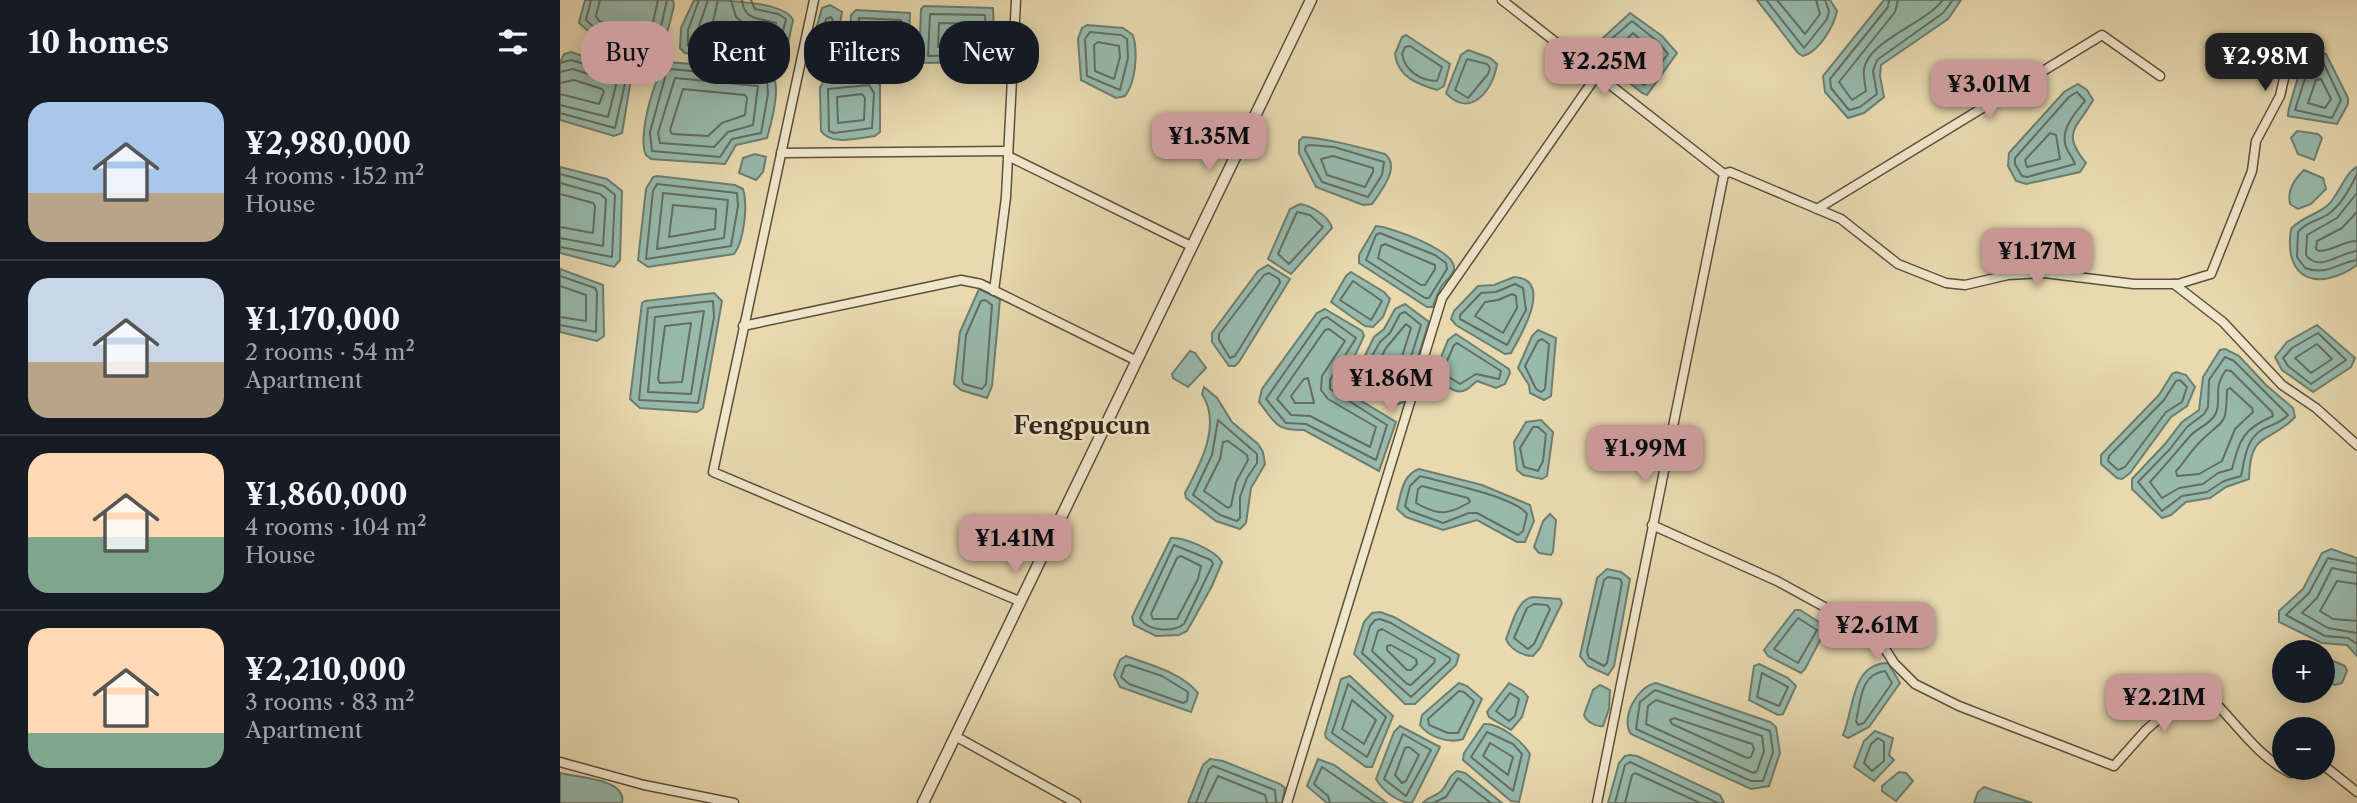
<!DOCTYPE html>
<html lang="en">
<head>
<meta charset="utf-8">
<style>
  :root { --surface:#171b24; --page:#20242c; --text:#f1f3f6; --muted:#9ea1a6; --line:#363941; --accent:#c59692 }
  body { margin:0; font-family:"Libre Caslon Text",serif; background:var(--page); color:var(--text); height:100vh; display:flex; flex-direction:column; font-size:26px; white-space:nowrap }
  * { box-sizing:border-box; margin:0 }
  p { font-size:23px; color:var(--muted) }
  .icon { flex:none; width:38px; height:38px; fill:none; stroke:currentColor; stroke-width:2; stroke-linecap:round; stroke-linejoin:round }
  .map { position:relative; flex:1; overflow:hidden }
  .sheet { display:flex; flex-direction:column; background:var(--surface); width:560px }
  .sheet>* { flex:none }
  .banner { position:absolute; left:21px; top:21px; width:665px; height:63px; display:flex; gap:14px }
  .fabs { position:absolute; left:1712px; top:640px; display:grid; gap:14px }
  .fabs a { display:grid; place-items:center; width:63px; height:63px; border-radius:50%; background:var(--surface); box-shadow:0 4px 18px #0003; font-size:35px }
  .price { position:absolute; translate:-50% -60px; padding:0 16px; border-radius:14px; background:var(--accent); color:#111; font-size:23px; line-height:46px; filter:drop-shadow(0 2px 4px #0008) }
  .price::after { content:''; position:absolute; left:50%; top:42px; width:21px; height:16px; margin-left:-10px; background:inherit; clip-path:polygon(0 0,100% 0,50% 100%) }
  .price.selected { background:#222; color:#fff }
  ul { padding:0; list-style:none }
  li { display:flex; align-items:center; gap:21px; height:175px; padding:0 28px }
  li+li { border-top:2px solid var(--line) }
  li span { display:grid; place-items:center; flex:none; width:196px; height:140px; border-radius:21px; color:#555 }
  li>.icon { margin-inline-start:auto }
  span .icon { width:84px; height:84px; fill:#fffc; stroke-width:1 }
  li b { font-size:30px }
  h2 { display:flex; justify-content:space-between; align-items:center; height:84px; padding:0 28px; font-size:30px }
  .tag { padding:0 24px; border-radius:28px; background:var(--surface); box-shadow:0 4px 18px #0003; font-size:24px; line-height:63px }
  .tag.selected { background:var(--accent); color:#111 }
  main { display:flex; flex:1; min-height:0 }
  .map>svg:first-child { display:block }
  .water { fill:#97baad; stroke:#6d7e70; stroke-width:2 }
  .lines { fill:none; stroke-linecap:round; stroke-linejoin:round }
  .shore { stroke:#636e61; stroke-width:2 }
  .minor-casing { stroke:#5d503c; stroke-width:11 }
  .tertiary-casing { stroke:#5d503c; stroke-width:13 }
  .minor { stroke:#f0e6cb; stroke-width:8 }
  .tertiary { stroke:#f0e6cb; stroke-width:10 }
  .labels { text-anchor:middle; dominant-baseline:central; stroke-width:5; stroke-linejoin:round; paint-order:stroke }
  .quarter-label { font-size:24px; font-weight:bold; fill:#2f2315; stroke:#f0e6cb }
</style>
</head>
<body>
<main>
<section class="sheet">
<h2>10 homes<svg class="icon" aria-label="filters" viewBox="0 0 24 24"><path d="M4 7h16M4 17h16"/><circle cx="9" cy="7" r="2"/><circle cx="15" cy="17" r="2"/></svg></h2>
<ul>
<li><span style="background:linear-gradient(#a9c7e8 65%,#b9a48a 0)"><svg class="icon" aria-label="home" viewBox="0 0 24 24"><path d="M3 11l9-7 9 7M6 9v11h12V9"/></svg></span><div><b>¥2,980,000</b><p>4 rooms · 152 m²</p><p>House</p></div></li>
<li><span style="background:linear-gradient(#c9d6e8 60%,#b9a48a 0)"><svg class="icon" aria-label="home" viewBox="0 0 24 24"><path d="M3 11l9-7 9 7M6 9v11h12V9"/></svg></span><div><b>¥1,170,000</b><p>2 rooms · 54 m²</p><p>Apartment</p></div></li>
<li><span style="background:linear-gradient(#ffd9b3 60%,#7fa58c 0)"><svg class="icon" aria-label="home" viewBox="0 0 24 24"><path d="M3 11l9-7 9 7M6 9v11h12V9"/></svg></span><div><b>¥1,860,000</b><p>4 rooms · 104 m²</p><p>House</p></div></li>
<li><span style="background:linear-gradient(#ffd9b3 75%,#7fa58c 0)"><svg class="icon" aria-label="home" viewBox="0 0 24 24"><path d="M3 11l9-7 9 7M6 9v11h12V9"/></svg></span><div><b>¥2,210,000</b><p>3 rooms · 83 m²</p><p>Apartment</p></div></li>
</ul>
</section>
<div class="map">
<svg width="1797" height="803" viewBox="0 0 1797 803">
  <rect width="100%" height="100%" fill="#e8d9af"/>
  <filter id="stains"><feTurbulence type="fractalNoise" baseFrequency=".00286" numOctaves="4"/><feColorMatrix values="0 0 0 0 .2 0 0 0 0 .09 0 0 0 0 .02 0 0 0 .5 -.17"/></filter>
  <radialGradient id="worn" r=".72"><stop offset=".6" stop-color="#630" stop-opacity="0"/><stop offset="1" stop-color="#630" stop-opacity=".3"/></radialGradient>
  <g class="water">
    <path d="M25,0h88l1,6c-5,17 -6,41 -27,46l-54,-17 -14,-12z"/>
    <path d="M134,0c23,0 90,0 99,20l-8,37 -12,6 -88,-10 -5,-5 1,-20z"/>
    <path d="M1197,0h73l7,11c-3,15 -18,41 -34,45l-5,-3z"/>
    <polygon points="1324,0 1401,0 1388,19 1321,65 1320,76 1324,97 1304,113 1288,118 1265,92 1263,76"/>
    <polygon points="270,5 282,12 276,46 265,67 253,63 248,58 262,8"/>
    <polygon points="364,6 433,8 435,62 359,63 361,9"/>
    <polygon points="296,10 350,13 348,60 295,63 288,59 291,15"/>
    <polygon points="1070,13 1102,36 1117,53 1087,95 1082,93 1037,57 1036,49 1043,38"/>
    <path d="M527,25l36,3 10,7c5,17 3,47 -8,61l-9,2 -35,-18 -3,-41 4,-11z"/>
    <path d="M846,35l44,29 -6,22 -7,4c-20,-6 -39,-13 -42,-36l7,-17z"/>
    <path d="M908,50l22,8 7,6c-3,25 -27,56 -51,29l15,-38z"/>
    <path d="M1754,51l12,3 22,44v6l-11,20 -49,-8c-1,-5 14,-53 18,-59 3,-5 3,-4 8,-6z"/>
    <polygon points="11,52 72,73 62,133 54,136 0,120 0,63 4,54"/>
    <path d="M108,62l94,8c6,2 12,4 13,11 4,15 -4,43 -8,57l-31,7 -11,19 -74,-5 -5,-4c-9,-16 8,-81 22,-93z"/>
    <path d="M311,78l9,7v47l-5,4c-17,2 -44,10 -54,-5l-1,-43 3,-6z"/>
    <path d="M1518,84l9,6 6,10c-15,28 -33,31 -7,63l-6,9 -54,12 -10,-3 -8,-15 1,-13 55,-61z"/>
    <polygon points="1737,131 1758,134 1762,138 1754,160 1738,154 1731,138"/>
    <path d="M743,137c28,2 55,10 82,17 16,13 -4,37 -13,50l-9,1 -47,-18 -17,-34v-12z"/>
    <polygon points="195,154 206,157 203,172 196,180 179,173 183,158"/>
    <polygon points="0,167 47,179 62,191 60,260 54,267 0,253"/>
    <path d="M1797,167v98c-38,27 -74,16 -66,-36 11,-13 28,-14 39,-26 9,-10 16,-31 27,-36z"/>
    <path d="M1744,170l19,8 3,11 -15,15 -13,5 -8,-5c-3,-14 4,-24 14,-34z"/>
    <path d="M97,176l78,9 8,4c5,17 1,52 -9,65l-86,13 -10,-7 8,-71 7,-12z"/>
    <path d="M740,204c12,2 29,12 32,24l-41,46 -23,-15 22,-50z"/>
    <path d="M816,226c15,1 81,25 78,43 -1,7 -9,12 -13,18 -3,6 -6,14 -8,20h-6l-68,-44v-8z"/>
    <polygon points="708,265 730,279 679,362 675,366 669,366 652,342 652,333 698,271"/>
    <polygon points="0,269 43,285 44,336 37,341 0,332"/>
    <polygon points="791,272 824,292 830,299 823,317 813,327 805,326 771,302 786,276"/>
    <path d="M954,277c41,2 6,60 -3,76l-6,1 -49,-29 -5,-6 3,-8 24,-25 16,-1z"/>
    <polygon points="419,289 440,299 432,386 427,398 401,390 394,384 400,332"/>
    <polygon points="154,293 162,301 143,408 137,412 80,408 70,399 82,303 85,301"/>
    <polygon points="845,304 869,322 844,402 835,405 804,386 796,374 814,337 824,329 835,309"/>
    <path d="M765,309l37,22 2,5 -12,26 -17,23 61,37 -17,49 -75,-41c-29,1 -28,-7 -45,-28l3,-13 55,-76z"/>
    <polygon points="1757,325 1795,358 1791,367 1753,392 1722,370 1715,357 1727,342"/>
    <polygon points="978,330 996,338 991,396 984,400 970,393 969,385 958,368 972,336"/>
    <path d="M896,334l53,35 1,4 -5,11 -9,4 -19,-7c-4,3 -9,9 -14,10 -10,3 -25,-11 -28,-19l13,-32z"/>
    <path d="M1665,349l14,7 27,29 27,23 2,9c-26,28 -45,12 -46,62l-23,8 -16,11 -24,4 -15,13 -9,3 -30,-29v-10l33,-35 17,-22 17,-12 4,-33 17,-27z"/>
    <polygon points="630,351 635,353 646,368 628,387 613,378 612,374"/>
    <polygon points="1616,372 1626,375 1635,387 1627,406 1611,417 1570,473 1562,479 1557,478 1541,464 1541,455 1599,395 1612,374"/>
    <path d="M644,387l13,11 15,24 26,22 5,8 2,12 -14,24 -5,35 -6,6 -24,-8 -30,-23 -1,-5c15,-28 37,-68 17,-99z"/>
    <polygon points="981,420 993,432 987,476 982,479 963,475 957,470 954,442 966,422"/>
    <path d="M859,469l63,16 48,20 4,16 -9,21h-8l-40,-22 -34,10 -37,-13 -9,-8c4,-15 5,-34 22,-40z"/>
    <polygon points="990,514 996,520 993,552 991,555 979,553 974,547 983,521"/>
    <path d="M611,538c13,-1 44,12 51,24l-10,24 -25,45 -8,4 -23,1 -22,-11 -2,-8z"/>
    <polygon points="1771,549 1797,558 1797,656 1787,645 1762,643 1719,622 1719,611 1743,589 1762,553"/>
    <polygon points="1047,569 1061,572 1070,579 1054,666 1048,675 1028,666 1020,656 1037,578"/>
    <path d="M974,597l26,2 2,4 -22,45 -7,8c-11,0 -23,-7 -27,-17 6,-14 11,-41 28,-42z"/>
    <polygon points="1235,610 1240,610 1267,627 1245,669 1241,673 1208,656 1204,650"/>
    <polygon points="820,612 834,617 899,655 896,665 855,704 845,704 794,654 804,622 812,613"/>
    <path d="M566,656c24,9 55,16 72,37l-7,19 -71,-25 -6,-12 6,-15z"/>
    <polygon points="1762,656 1785,666 1787,671 1782,683 1775,685 1762,681"/>
    <path d="M1328,663l12,20 -31,44 -21,11 -5,-3c11,-25 8,-72 45,-72z"/>
    <polygon points="1199,664 1228,678 1236,686 1223,714 1218,715 1189,700 1194,666"/>
    <polygon points="790,676 833,716 812,767 806,767 766,738 765,734 781,679"/>
    <path d="M899,683l8,3 15,13 -19,40c-14,5 -34,-2 -43,-14l2,-10z"/>
    <polygon points="949,683 963,691 968,697 962,717 951,730 929,717 927,712"/>
    <path d="M1096,683l114,39 6,5 4,26 -11,33 -18,3 -120,-55c-11,-15 6,-48 25,-51z"/>
    <path d="M1040,685l10,5 -1,19 -6,17c-7,1 -16,-4 -19,-11l9,-25z"/>
    <path d="M924,724c16,-1 38,17 46,30l-11,48 -8,-1 -48,-41 1,-7z"/>
    <path d="M840,726l40,21 -28,56c-14,0 -29,-12 -36,-24l18,-47z"/>
    <polygon points="1315,731 1333,738 1329,755 1334,760 1314,781 1294,767 1304,741"/>
    <polygon points="1070,755 1077,756 1160,795 1164,803 1048,803 1059,763 1065,756"/>
    <polygon points="650,759 663,761 720,784 725,788 722,803 628,803 643,765"/>
    <polygon points="758,759 774,765 827,803 767,803 747,786"/>
    <path d="M897,771l8,2 37,30h-79c6,-7 15,-7 20,-14 6,-7 5,-13 14,-18z"/>
    <polygon points="1339,772 1346,773 1353,781 1336,801 1322,791 1322,786"/>
    <path d="M0,773c17,5 67,5 62,30h-62z"/>
    <polygon points="1424,787 1472,803 1414,803 1418,792"/>
  </g>
  <g class="lines">
    <g class="shore">
      <polyline points="31,0 26,20 36,29 88,45 99,35 107,0"/>
      <polyline points="40,0 36,16 39,21 86,35 91,31 98,0"/>
      <polyline points="139,0 128,30 128,46 217,55 226,19 218,14 195,9 191,0"/>
      <path d="M148,0l-11,32 1,8 73,6 5,-23c-16,-5 -32,-2 -34,-23"/>
      <polyline points="158,0 151,30 188,34 189,28 176,17 171,0"/>
      <polyline points="1206,0 1244,48 1267,19 1269,11 1265,0"/>
      <polyline points="1217,0 1245,34 1260,14 1256,0"/>
      <polyline points="1329,0 1328,7 1270,79 1271,88 1289,110 1300,107 1317,94 1313,71 1317,60 1383,13 1393,0"/>
      <path d="M1338,0l-3,12 -56,70 13,18 14,-9c-1,-7 -3,-15 -2,-22 4,-28 62,-46 79,-69"/>
      <polygon points="370,14 425,15 427,54 368,56"/>
      <polygon points="271,17 273,21 270,44 264,56 260,58 257,53 266,19"/>
      <polygon points="299,18 341,20 340,54 296,55"/>
      <polygon points="1072,21 1097,41 1108,54 1084,85 1043,52 1048,42"/>
      <polygon points="379,23 416,24 418,45 378,47"/>
      <polygon points="308,27 332,28 332,45 305,46"/>
      <polygon points="530,32 561,35 567,39 568,58 560,90 527,76 525,39"/>
      <polygon points="1073,33 1096,54 1083,72 1055,50"/>
      <polygon points="538,42 559,46 560,57 554,79 535,71 534,45"/>
      <path d="M850,46l32,21 -5,14c-16,0 -32,-10 -35,-27l3,-7z"/>
      <polygon points="1755,58 1762,60 1781,100 1772,118 1735,110 1749,66"/>
      <polygon points="907,59 927,64 930,68 928,74 908,98 895,90"/>
      <polyline points="0,63 11,60 63,75 66,79 55,128 0,113"/>
      <polygon points="111,69 207,79 208,94 201,133 172,139 160,157 92,151 90,132 106,74"/>
      <polyline points="0,72 13,69 54,82 56,85 48,117 0,105"/>
      <polygon points="115,78 198,86 193,125 168,132 154,147 100,143 98,133"/>
      <polygon points="1761,79 1771,99 1765,108 1748,103 1756,80"/>
      <polyline points="0,83 14,80 42,89 44,92 39,104 0,94"/>
      <polygon points="309,85 314,93 312,128 274,133 269,131 268,89"/>
      <polygon points="123,89 185,95 187,98 185,115 162,123 148,136 112,134 110,130"/>
      <path d="M1517,92l8,9c-9,11 -23,26 -20,42 1,8 8,14 10,21l-48,13 -5,-1 -7,-12v-6l54,-61z"/>
      <polygon points="302,94 305,98 304,120 278,123 277,97"/>
      <polygon points="1490,133 1496,135 1500,159 1467,167 1465,160"/>
      <polygon points="750,145 774,147 824,162 822,175 808,197 762,182 745,150 746,146"/>
      <polygon points="773,156 813,168 813,172 805,187 767,175 761,159"/>
      <polyline points="0,174 44,186 55,195 52,257 0,247"/>
      <path d="M1797,174c-7,14 -16,32 -30,41 -10,6 -21,7 -29,17l-1,25 8,11c21,8 33,-5 52,-8"/>
      <polyline points="0,183 40,194 46,199 43,246 0,238"/>
      <polygon points="97,184 177,193 178,206 171,246 86,259 93,191"/>
      <polygon points="103,193 168,200 164,238 97,249"/>
      <path d="M1797,193l-20,25 -30,17 -1,20c13,18 35,-3 51,-4"/>
      <polyline points="0,194 33,203 35,206 33,233 0,227"/>
      <polygon points="113,205 156,209 155,229 109,237"/>
      <polygon points="737,212 750,215 763,227 729,264 718,254"/>
      <path d="M1797,212l-15,16 -25,13 -1,8 3,2c14,0 24,-10 38,-10"/>
      <polygon points="820,233 875,255 886,263 887,269 869,298 865,298 806,260 816,235"/>
      <polygon points="825,244 875,265 875,269 865,285 861,285 818,258 821,246"/>
      <polygon points="709,273 719,279 720,283 675,356 670,358 659,340 659,334 704,275"/>
      <polyline points="0,276 35,288 37,292 36,332 0,325"/>
      <polygon points="793,281 822,301 811,320 780,300"/>
      <polygon points="955,284 963,288 966,310 947,345 900,319 900,315 921,293 936,292"/>
      <polyline points="0,286 26,295 26,321 0,317"/>
      <polygon points="952,294 956,296 957,308 943,333 915,316 925,302 938,300"/>
      <polygon points="425,300 432,305 426,384 422,389 404,384 402,380 406,335 421,301"/>
      <polygon points="153,301 154,317 138,403 79,400 88,308"/>
      <polygon points="144,311 131,394 88,392 95,317"/>
      <polygon points="845,312 861,325 839,395 835,397 809,381 803,372 820,342 830,333 840,314"/>
      <polygon points="767,317 796,338 770,380 770,389 827,425 816,460 746,424 726,423 706,399 762,319"/>
      <polygon points="131,323 122,382 100,383 98,379 105,326"/>
      <polygon points="846,324 851,328 834,382 830,384 815,374 814,370 826,348"/>
      <polygon points="769,329 785,341 762,376 761,390 768,399 816,427 810,447 750,416 731,415 717,399 765,330"/>
      <polygon points="1758,333 1786,360 1751,384 1728,366 1723,358 1732,348"/>
      <polygon points="982,339 989,344 985,389 981,392 976,389 965,366 978,341"/>
      <polygon points="897,343 941,371 939,379 916,374 900,384 884,374 883,370 894,345"/>
      <polygon points="1757,344 1772,359 1751,373 1735,358"/>
      <path d="M1665,357l9,4 54,54c-9,9 -15,9 -25,14 -18,11 -18,30 -22,47l-17,5 -17,11 -25,4 -20,15 -24,-29 32,-33 17,-22 17,-13 4,-7 1,-27z"/>
      <path d="M1666,370l5,1 41,41 1,4c-30,13 -33,23 -41,53l-14,4 -15,11 -24,4 -17,10 -12,-16c15,-16 27,-31 41,-47 8,-8 20,-11 25,-22 6,-17 -4,-23 10,-43z"/>
      <polygon points="748,378 754,403 735,403 731,396 744,379"/>
      <polygon points="1620,380 1627,387 1622,402 1606,412 1565,467 1558,470 1548,461 1549,456 1604,400 1616,381"/>
      <path d="M1670,388l22,20 1,4 -18,17 -13,32 -23,13 -22,2 -1,-5c9,-9 15,-21 25,-30 24,-24 25,-13 26,-51z"/>
      <polygon points="658,420 697,454 697,463 687,478 680,497 680,518 677,521 660,515 633,495 652,455"/>
      <polygon points="973,427 978,427 986,434 983,461 978,471 964,467 960,448"/>
      <polygon points="668,441 687,455 688,460 676,482 671,506 668,508 644,491 660,459 663,442"/>
      <path d="M860,476c22,6 96,21 107,38l-4,17 -5,4 -41,-22h-8l-26,10 -33,-12 -5,-5 5,-20z"/>
      <path d="M862,486l46,12 2,4c-22,13 -31,14 -54,1l2,-14z"/>
      <path d="M614,545l37,15 2,4 -29,60c-12,9 -37,7 -44,-6z"/>
      <polygon points="621,556 641,566 638,579 617,619 593,619 591,614 617,558"/>
      <polyline points="1797,564 1768,558 1749,593 1726,615 1765,636 1788,638 1797,644"/>
      <polyline points="1797,573 1772,568 1757,598 1742,613 1768,628 1797,633"/>
      <polygon points="1048,577 1060,579 1062,583 1047,663 1044,666 1029,658 1027,651 1044,580"/>
      <polyline points="1797,584 1777,581 1760,611 1773,619 1797,621"/>
      <polygon points="974,604 987,605 990,609 974,644 968,649 954,638 967,608"/>
      <polygon points="1238,618 1257,630 1238,663 1214,649"/>
      <polygon points="820,619 831,623 890,658 890,661 851,697 802,653 810,626 815,620"/>
      <polygon points="822,629 875,659 874,663 851,685 847,684 812,651 818,631"/>
      <polygon points="831,645 856,659 857,664 851,670 847,670 827,650 827,646"/>
      <polygon points="569,665 602,676 628,692 627,701 623,703 569,684 561,677 565,666"/>
      <path d="M1325,671l7,12 -28,40 -6,2 -2,-4c5,-20 4,-47 29,-50z"/>
      <polygon points="1202,673 1228,687 1219,706 1197,697"/>
      <polygon points="788,684 826,717 807,757 772,733"/>
      <polygon points="1095,690 1210,731 1213,752 1203,781 1191,781 1076,729 1080,702"/>
      <polygon points="899,691 904,692 914,701 898,733 888,733 869,725 868,719"/>
      <polygon points="950,693 959,699 955,716 949,721 936,711"/>
      <polygon points="792,700 816,720 804,744 782,729"/>
      <polygon points="1096,700 1202,736 1204,751 1197,771 1193,773 1086,724 1088,706"/>
      <polygon points="1114,718 1192,744 1194,749 1191,757 1187,758 1112,724 1110,720"/>
      <polygon points="927,732 953,744 962,754 953,791 911,757"/>
      <polygon points="843,734 871,750 846,796 824,779"/>
      <polygon points="1318,738 1324,742 1324,761 1312,771 1304,763 1311,744"/>
      <polygon points="930,743 953,757 948,775 923,756"/>
      <polygon points="849,747 859,755 846,781 842,783 835,775 845,748"/>
      <polyline points="636,803 649,769 653,766 715,790 716,803"/>
      <polyline points="645,803 658,776 705,795 707,803"/>
      <polyline points="770,803 768,796 754,784 762,767 815,803"/>
      <polyline points="873,803 886,797 898,778 931,803"/>
      <polyline points="1055,803 1065,765 1070,762 1158,803"/>
      <polyline points="1065,803 1072,775 1075,773 1140,803"/>
    </g>
    <g class="minor-casing">
      <g id="minor">
        <polyline points="254,0 153,472 459,601"/>
        <polyline points="942,0 1164,174 1170,172 1281,219 1338,264 1386,283 1405,285 1448,275 1484,273 1574,284 1618,284 1651,274 1692,171 1696,141 1720,96 1731,48"/>
        <polyline points="221,153 448,151"/>
        <polyline points="448,156 631,246"/>
        <polyline points="1257,209 1542,35 1600,76"/>
        <polyline points="1614,284 1663,322 1722,385 1756,408 1797,445"/>
        <polyline points="434,291 446,197 456,0"/>
        <polyline points="183,326 401,280 421,284 575,360"/>
        <path d="M1092,525l125,56 84,46 17,11 16,25 21,21 44,22 155,60 32,-36 51,-45c33,28 55,68 93,88l13,-5"/>
        <polyline points="395,736 516,803"/>
        <polyline points="0,762 84,785 174,803"/>
        <polyline points="1762,764 1797,792"/>
        <polyline points="727,803 882,298 1037,75"/>
        <polyline points="1037,803 1164,174"/>
      </g>
    </g>
    <g class="tertiary-casing">
      <polyline id="tertiary" points="363,803 751,0"/>
    </g>
    <use href="#minor" class="minor"/>
    <use href="#tertiary" class="tertiary"/>
  </g>
  <g class="labels">
    <g class="quarter-label">
      <text x="522" y="425">Fengpucun</text>
    </g>
  </g>
  <rect width="100%" height="100%" filter="url(#stains)"/>
  <rect width="100%" height="100%" fill="url(#worn)"/>
</svg>
<div class="fabs">
<a>+</a>
<a>−</a>
</div>
<b class="price selected" style="left:1705px;top:93px">¥2.98M</b>
<b class="price" style="left:1044px;top:98px">¥2.25M</b>
<b class="price" style="left:1429px;top:121px">¥3.01M</b>
<b class="price" style="left:649px;top:173px">¥1.35M</b>
<b class="price" style="left:1477px;top:288px">¥1.17M</b>
<b class="price" style="left:831px;top:415px">¥1.86M</b>
<b class="price" style="left:1085px;top:485px">¥1.99M</b>
<b class="price" style="left:455px;top:575px">¥1.41M</b>
<b class="price" style="left:1317px;top:662px">¥2.61M</b>
<b class="price" style="left:1604px;top:734px">¥2.21M</b>
<div class="banner">
<a class="tag selected">Buy</a>
<a class="tag">Rent</a>
<a class="tag">Filters</a>
<a class="tag">New</a>
</div>
</div>
</main>
</body>
</html>
